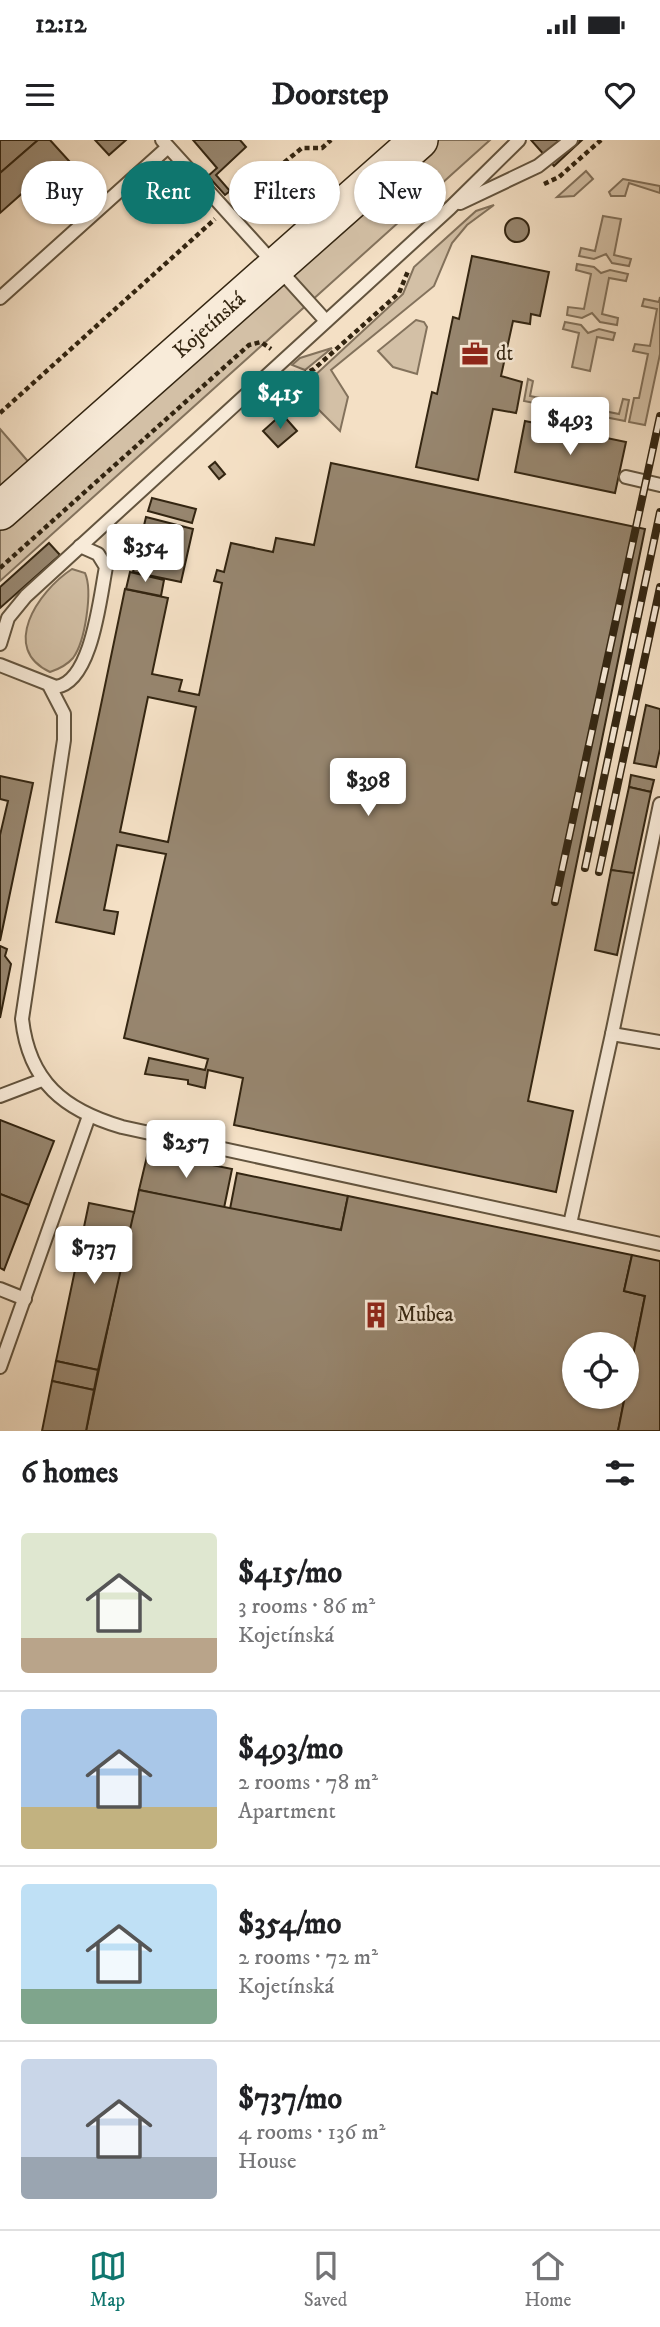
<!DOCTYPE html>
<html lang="en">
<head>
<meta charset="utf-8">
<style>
  :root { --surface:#fff; --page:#f6f6f6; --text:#202124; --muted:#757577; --line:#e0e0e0; --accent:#0f766e }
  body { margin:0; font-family:"IM FELL DW Pica",serif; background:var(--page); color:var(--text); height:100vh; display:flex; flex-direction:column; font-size:26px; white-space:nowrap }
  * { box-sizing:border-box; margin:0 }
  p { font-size:23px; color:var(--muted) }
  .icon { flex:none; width:38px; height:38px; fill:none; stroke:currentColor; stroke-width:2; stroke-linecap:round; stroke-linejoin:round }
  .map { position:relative; height:1291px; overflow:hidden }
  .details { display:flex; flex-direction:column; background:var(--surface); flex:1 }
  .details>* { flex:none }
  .top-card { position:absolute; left:21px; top:21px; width:620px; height:63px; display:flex; gap:14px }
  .tools { position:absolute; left:562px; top:1192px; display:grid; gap:14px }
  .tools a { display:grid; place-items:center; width:77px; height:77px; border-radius:50%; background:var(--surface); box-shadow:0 2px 5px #0004; font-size:35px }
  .price { position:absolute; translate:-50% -60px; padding:0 16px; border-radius:7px; background:#fff; color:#222; font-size:23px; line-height:46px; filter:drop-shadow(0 2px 4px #0008) }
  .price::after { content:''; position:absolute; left:50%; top:42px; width:21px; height:16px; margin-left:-10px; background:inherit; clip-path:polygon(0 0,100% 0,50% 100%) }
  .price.on { background:var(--accent); color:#fff }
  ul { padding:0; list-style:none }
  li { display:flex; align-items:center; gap:21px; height:175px; padding:0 21px }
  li+li { border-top:2px solid var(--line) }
  li span { display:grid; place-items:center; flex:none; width:196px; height:140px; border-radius:7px; color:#555 }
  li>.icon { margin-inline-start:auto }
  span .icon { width:84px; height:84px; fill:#fffc; stroke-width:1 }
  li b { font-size:30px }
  h2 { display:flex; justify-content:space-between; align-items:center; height:84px; padding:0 21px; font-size:30px }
  .chip { padding:0 24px; border-radius:32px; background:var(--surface); box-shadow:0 2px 5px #0004; font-size:24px; line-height:63px }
  .chip.on { background:var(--accent); color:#fff }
  .status { display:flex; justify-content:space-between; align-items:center; height:49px; padding:0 35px; background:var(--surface); direction:ltr }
  .status svg { height:19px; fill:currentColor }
  header { display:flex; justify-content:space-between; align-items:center; height:91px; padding:0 21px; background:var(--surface); font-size:32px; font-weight:700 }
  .menu { display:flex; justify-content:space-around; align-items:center; height:98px; border-top:2px solid var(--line); background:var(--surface); font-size:19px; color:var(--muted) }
  .menu a { display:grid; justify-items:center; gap:4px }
  .menu .on { color:var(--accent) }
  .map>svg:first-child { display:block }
  .green { fill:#d3c0a6; stroke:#83725c; stroke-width:2 }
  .building { fill:#97866f; stroke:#332511; stroke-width:2; fill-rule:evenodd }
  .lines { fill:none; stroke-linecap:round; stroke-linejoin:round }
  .service-casing { stroke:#63543e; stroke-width:16 }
  .secondary-casing { stroke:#332511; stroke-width:40 }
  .path { stroke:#332511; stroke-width:4.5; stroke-dasharray:5 3.5; stroke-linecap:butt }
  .service { stroke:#f8ebd9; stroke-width:12 }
  .secondary { stroke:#f8ebd9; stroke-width:37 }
  .rail-casing { stroke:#332511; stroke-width:8 }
  .rail { stroke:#f8ebd9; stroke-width:5; stroke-dasharray:16; stroke-linecap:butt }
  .labels { text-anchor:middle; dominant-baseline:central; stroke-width:5; stroke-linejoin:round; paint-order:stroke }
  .street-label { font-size:21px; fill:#332511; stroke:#f8ebd9 }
  .poi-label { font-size:21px; fill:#332511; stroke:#f8ebd9; text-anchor:start }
</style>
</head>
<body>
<div class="status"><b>12:12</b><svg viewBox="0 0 49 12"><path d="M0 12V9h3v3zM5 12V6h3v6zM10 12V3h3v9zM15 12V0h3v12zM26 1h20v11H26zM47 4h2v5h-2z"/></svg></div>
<header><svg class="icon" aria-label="menu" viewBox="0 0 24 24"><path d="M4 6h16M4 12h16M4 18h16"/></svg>Doorstep<svg class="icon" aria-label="heart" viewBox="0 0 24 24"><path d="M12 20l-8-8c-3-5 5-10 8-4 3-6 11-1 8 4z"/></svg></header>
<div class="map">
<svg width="660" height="1291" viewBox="0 0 660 1291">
  <rect width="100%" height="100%" fill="#f4e0c5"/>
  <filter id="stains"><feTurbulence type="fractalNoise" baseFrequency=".00286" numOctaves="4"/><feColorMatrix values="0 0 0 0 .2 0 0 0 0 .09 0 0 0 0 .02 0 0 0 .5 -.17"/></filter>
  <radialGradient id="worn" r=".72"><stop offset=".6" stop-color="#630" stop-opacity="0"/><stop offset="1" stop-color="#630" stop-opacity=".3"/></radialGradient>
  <g class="green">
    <polygon points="434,0 490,0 0,441 0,388"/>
    <polygon points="586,31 593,39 574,56 557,57"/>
    <polygon points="623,39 660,46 660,53 629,43 625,56 611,56 609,52"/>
    <polygon points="494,65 467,85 452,103 434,146 331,230 348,257 340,291 299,250 403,154 414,127 476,71"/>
    <polygon points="603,76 621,79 614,115 631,119 629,126 612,123 606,114 594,119 579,116 581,108 595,111"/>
    <polygon points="577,124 594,127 601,133 610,130 628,134 626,141 609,138 602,174 618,178 617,185 600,182 592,173 582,178 567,175 568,167 584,169 591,134 576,130"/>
    <polygon points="660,157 660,214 645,285 629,282 634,258 639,258 648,214 633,211 635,204 650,206 657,169 642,166 644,159 659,162"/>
    <polygon points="416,180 424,182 427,187 417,234 393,227 378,211"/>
    <polygon points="565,182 581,185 588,193 599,189 615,193 613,200 597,197 590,231 572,227 579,193 563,189"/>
    <polygon points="332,208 305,230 292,225 300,218"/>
    <polygon points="528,239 533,241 530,256 619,274 623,259 629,260 625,281 524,261"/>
    <polygon points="0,289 32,326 0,353"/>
    <path d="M72,429l13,4c8,18 0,69 -12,85 -6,7 -14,11 -23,14 -50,-23 -13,-80 22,-103z"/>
  </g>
  <g class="building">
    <polygon points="0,0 38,0 0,33"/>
    <polygon points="38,0 50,0 89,43 51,77 26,50 0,73 0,33"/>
    <polygon points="95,0 126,0 109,15"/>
    <polygon points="193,0 240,0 246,7 216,35 230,51 225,55 208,36 217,28"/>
    <polygon points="531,0 582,0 554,26"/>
    <circle cx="517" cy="90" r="12"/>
    <polygon points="472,116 549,132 540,176 531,174 530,184 513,181 501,236 522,242 517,269 516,273 493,269 478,340 416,327 432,252 437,254 453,177 459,179"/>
    <polygon points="282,274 297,291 278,307 263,291"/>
    <polygon points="525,281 626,302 615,353 515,332"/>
    <polygon points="215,322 225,334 219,339 209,327"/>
    <path d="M331,323l314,66 -117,572 45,10 -17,81 -322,-67 9,-47 -35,-8 -3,18 -17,-4v-4l-43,-6 4,-16 56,12 3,-11 -84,-21 42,-184 -49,-9 -13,65 14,2 -4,22 -58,-12 69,-333 43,9 -16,76 30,6 -3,11 20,4 23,-112 -8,-2 3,-11 7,2 7,-29 42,9 3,-14 38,7zM148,557l48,10 -28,135 -48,-10z"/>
    <polygon points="152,358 196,369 192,383 148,371"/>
    <polygon points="146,377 193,389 181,442 133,432"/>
    <polygon points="49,403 60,415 0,468 0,447"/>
    <polygon points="130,432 164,440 161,456 126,449"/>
    <polygon points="646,565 660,569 660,609 656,627 634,623"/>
    <polygon points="631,635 654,640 651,652 629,647"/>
    <polygon points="0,636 33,643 0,801 0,695 8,661 0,659"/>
    <polygon points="629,647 651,652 634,733 628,733 611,730"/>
    <polygon points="611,730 634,733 617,815 595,810"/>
    <polygon points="0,806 7,809 5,816 11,824 0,878"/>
    <polygon points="0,980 54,1001 29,1065 0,1054"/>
    <polygon points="148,1012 232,1029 224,1068 139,1050"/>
    <polygon points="237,1033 348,1056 341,1090 230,1069"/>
    <polygon points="139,1050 341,1090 348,1056 632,1115 624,1151 645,1156 626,1249 626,1204 574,1204 574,1256 625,1256 618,1291 86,1291 132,1073 134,1073"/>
    <polygon points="0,1054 29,1065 4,1130 0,1128"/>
    <polygon points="89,1063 134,1072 98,1230 56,1221"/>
    <polygon points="632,1115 660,1121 660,1291 618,1291 645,1156 624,1151"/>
    <polygon points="56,1221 98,1230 94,1250 52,1241"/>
    <polygon points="52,1241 94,1250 86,1291 42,1291"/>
  </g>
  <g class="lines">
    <g class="service-casing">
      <g id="service">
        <polyline points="162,0 326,181"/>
        <polyline points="460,63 538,26 571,0"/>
        <polyline points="0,158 168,7"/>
        <polyline points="626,337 660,345"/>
        <polyline points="0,504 8,478 26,456 450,68 519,0"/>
        <path d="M0,525l56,22c36,-5 44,-90 50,-120l-8,-13 -18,-8"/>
        <path d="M50,547l14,27v26l-42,279c7,63 42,91 100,108l538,117"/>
        <polyline points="612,894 660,664"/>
        <polyline points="0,956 42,940"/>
        <polyline points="570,1084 612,894 660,902"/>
        <polyline points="0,1149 25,1159"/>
        <polyline points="0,1227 89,976"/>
      </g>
    </g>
    <g class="secondary-casing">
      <g id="secondary">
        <path id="s1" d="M0,371l419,-371"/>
      </g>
    </g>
    <g class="path">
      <polyline points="544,44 559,37 601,0"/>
      <polyline points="238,60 302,8 322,8 331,0"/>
      <polyline points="294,233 301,235 314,229 399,153 408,131"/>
      <polyline points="0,273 215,79"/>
      <polyline points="0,428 249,205 261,202 271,209"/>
    </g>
    <use href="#service" class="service"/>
    <use href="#secondary" class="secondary"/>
    <g class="rail-casing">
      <g id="rail">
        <polyline points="585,728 660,372"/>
        <polyline points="599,732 660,447"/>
        <polyline points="555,762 660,276"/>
      </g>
    </g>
    <use href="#rail" class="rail"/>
  </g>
  <defs>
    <g id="office-bare" transform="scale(2.1)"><path d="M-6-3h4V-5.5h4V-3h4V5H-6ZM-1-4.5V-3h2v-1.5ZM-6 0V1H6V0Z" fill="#8f2418" stroke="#f8ebd9" stroke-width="2.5" paint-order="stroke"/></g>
    <g id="building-bare" transform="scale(2.1)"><path d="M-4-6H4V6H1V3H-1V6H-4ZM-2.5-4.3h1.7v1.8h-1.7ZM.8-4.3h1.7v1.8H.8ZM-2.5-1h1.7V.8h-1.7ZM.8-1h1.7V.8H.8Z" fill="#8f2418" stroke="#f8ebd9" stroke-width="2.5" paint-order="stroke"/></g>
  </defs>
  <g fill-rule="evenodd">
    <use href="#office-bare" x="475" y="214"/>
    <use href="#building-bare" x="376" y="1175"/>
  </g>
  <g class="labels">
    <g class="street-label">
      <text stroke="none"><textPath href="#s1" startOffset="280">Kojetínská</textPath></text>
    </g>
    <g class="poi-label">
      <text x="496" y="214">dt</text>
      <text x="397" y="1175">Mubea</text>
    </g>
  </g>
  <rect width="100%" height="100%" filter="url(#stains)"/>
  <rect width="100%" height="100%" fill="url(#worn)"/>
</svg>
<div class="tools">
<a><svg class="icon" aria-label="locate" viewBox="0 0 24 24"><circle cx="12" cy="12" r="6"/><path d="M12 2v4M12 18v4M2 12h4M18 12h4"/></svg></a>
</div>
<b class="price on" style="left:280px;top:291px">$415</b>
<b class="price" style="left:570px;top:317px">$493</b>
<b class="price" style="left:145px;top:444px">$354</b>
<b class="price" style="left:368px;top:678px">$398</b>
<b class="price" style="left:186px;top:1040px">$257</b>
<b class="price" style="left:94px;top:1146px">$737</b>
<div class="top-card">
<a class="chip">Buy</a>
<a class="chip on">Rent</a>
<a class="chip">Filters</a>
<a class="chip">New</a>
</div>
</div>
<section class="details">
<h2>6 homes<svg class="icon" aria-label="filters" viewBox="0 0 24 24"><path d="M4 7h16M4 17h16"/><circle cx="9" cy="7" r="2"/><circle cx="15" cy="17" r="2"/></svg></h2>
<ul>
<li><span style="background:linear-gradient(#dfe7d0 75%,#b9a48a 0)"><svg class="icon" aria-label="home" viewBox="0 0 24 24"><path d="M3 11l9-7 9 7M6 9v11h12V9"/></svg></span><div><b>$415/mo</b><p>3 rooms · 86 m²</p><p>Kojetínská</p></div></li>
<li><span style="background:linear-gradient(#a9c7e8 70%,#c2b280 0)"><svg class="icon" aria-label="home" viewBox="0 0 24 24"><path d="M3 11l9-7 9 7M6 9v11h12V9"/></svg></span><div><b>$493/mo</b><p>2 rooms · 78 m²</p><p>Apartment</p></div></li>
<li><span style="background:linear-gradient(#bfe0f5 75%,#7fa58c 0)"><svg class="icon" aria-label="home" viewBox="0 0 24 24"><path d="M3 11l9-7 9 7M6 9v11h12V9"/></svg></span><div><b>$354/mo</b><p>2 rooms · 72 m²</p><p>Kojetínská</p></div></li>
<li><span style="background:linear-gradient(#c9d6e8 70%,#9aa5b1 0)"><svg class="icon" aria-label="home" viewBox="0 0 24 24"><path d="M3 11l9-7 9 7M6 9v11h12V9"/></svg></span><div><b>$737/mo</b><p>4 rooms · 136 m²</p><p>House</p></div></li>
</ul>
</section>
<nav class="menu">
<a class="on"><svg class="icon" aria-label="map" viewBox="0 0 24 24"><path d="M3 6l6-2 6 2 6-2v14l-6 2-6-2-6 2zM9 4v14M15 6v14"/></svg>Map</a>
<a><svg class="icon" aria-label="saved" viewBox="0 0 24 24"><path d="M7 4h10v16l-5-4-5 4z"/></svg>Saved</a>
<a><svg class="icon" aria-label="home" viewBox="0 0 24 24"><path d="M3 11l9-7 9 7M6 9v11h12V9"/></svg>Home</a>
</nav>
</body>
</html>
